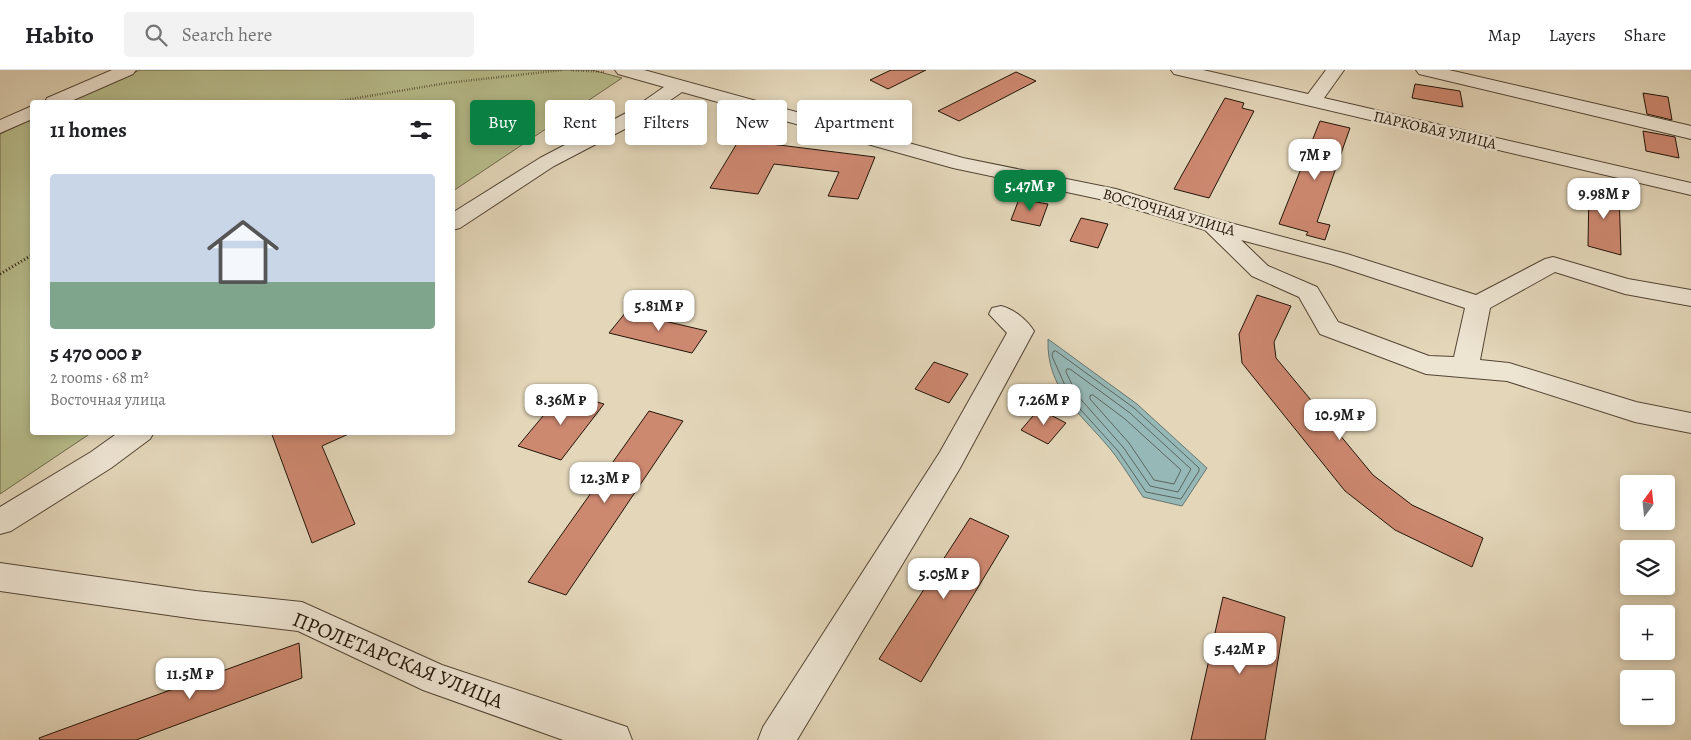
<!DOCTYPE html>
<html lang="en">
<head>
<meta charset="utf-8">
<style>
  :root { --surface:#fff; --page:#f2f2f2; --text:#202124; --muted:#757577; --line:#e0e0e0; --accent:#0b8043 }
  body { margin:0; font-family:Alegreya,serif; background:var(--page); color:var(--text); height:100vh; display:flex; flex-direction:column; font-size:19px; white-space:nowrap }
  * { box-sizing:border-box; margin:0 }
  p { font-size:16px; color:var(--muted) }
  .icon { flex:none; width:28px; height:28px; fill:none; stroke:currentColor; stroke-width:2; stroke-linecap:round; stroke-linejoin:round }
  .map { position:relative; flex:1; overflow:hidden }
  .sheet { position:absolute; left:30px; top:30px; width:425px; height:335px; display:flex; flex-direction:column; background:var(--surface); border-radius:5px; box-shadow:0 2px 8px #0003 }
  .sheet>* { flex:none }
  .banner { position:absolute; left:470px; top:30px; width:475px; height:45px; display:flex; gap:10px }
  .needle { width:32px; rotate:15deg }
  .controls { position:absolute; left:1620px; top:405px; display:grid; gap:10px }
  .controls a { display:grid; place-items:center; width:55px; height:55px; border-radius:5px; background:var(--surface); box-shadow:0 2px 8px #0003; font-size:25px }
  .price { position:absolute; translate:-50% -42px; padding:0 11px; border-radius:10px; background:#fff; color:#222; font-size:16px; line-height:32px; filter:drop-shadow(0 1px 2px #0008) }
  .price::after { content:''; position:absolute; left:50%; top:30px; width:15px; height:11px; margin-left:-8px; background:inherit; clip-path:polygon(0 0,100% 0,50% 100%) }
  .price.selected { background:var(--accent); color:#fff }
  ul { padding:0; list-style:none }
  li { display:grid; align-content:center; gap:10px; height:265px; padding:0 20px }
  li span { display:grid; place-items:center; height:155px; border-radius:5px; color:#555 }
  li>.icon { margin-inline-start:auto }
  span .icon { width:90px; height:90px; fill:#fffc; stroke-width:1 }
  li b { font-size:21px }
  h2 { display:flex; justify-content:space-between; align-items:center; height:60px; padding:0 20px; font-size:21px }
  .tag { padding:0 18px; border-radius:5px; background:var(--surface); box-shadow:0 2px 8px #0003; font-size:18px; line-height:45px }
  .tag.selected { background:var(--accent); color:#fff }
  header { display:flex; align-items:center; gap:30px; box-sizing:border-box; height:70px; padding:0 25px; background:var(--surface); border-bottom:1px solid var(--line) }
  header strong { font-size:24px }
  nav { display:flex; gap:28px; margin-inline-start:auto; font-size:18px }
  .search { width:350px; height:45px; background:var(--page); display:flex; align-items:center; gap:12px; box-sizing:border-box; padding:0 18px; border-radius:5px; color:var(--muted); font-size:19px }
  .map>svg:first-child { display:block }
  .green { fill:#b8bd8c; stroke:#6e694a }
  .water { fill:#96b8b6; stroke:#687770 }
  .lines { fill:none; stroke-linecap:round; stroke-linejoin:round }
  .shore { stroke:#5c665f; stroke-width:1 }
  .building { fill:#cd8870; stroke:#231508 }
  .minor-casing { stroke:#534534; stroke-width:2 }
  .path-far1 { stroke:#231508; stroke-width:2.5; stroke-dasharray:0.5 2; stroke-linecap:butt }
  .path { stroke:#231508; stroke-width:3; stroke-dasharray:1 2.5; stroke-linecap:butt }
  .minor { fill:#ede4d2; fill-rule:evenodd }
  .labels { text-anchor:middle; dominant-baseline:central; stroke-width:5; stroke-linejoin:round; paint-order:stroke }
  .far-street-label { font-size:15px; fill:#231508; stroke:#ede4d2 }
  .near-street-label { font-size:21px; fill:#231508; stroke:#ede4d2 }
</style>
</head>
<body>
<header>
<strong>Habito</strong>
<div class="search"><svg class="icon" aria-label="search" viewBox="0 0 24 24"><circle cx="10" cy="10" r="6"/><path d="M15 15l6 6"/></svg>Search here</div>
<nav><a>Map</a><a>Layers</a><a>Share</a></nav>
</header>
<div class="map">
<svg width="1691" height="670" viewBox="0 0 1691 670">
  <rect width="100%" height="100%" fill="#e3d6b9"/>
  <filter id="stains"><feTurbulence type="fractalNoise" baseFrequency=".004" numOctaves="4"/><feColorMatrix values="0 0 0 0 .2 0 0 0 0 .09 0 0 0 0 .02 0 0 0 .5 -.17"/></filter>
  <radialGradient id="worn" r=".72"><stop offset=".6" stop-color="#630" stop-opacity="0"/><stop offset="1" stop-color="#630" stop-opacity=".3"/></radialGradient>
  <g class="green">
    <polygon points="140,0 592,0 622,8 453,121 452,32 69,32"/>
    <polygon points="32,49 32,362 91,363 0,424 0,64"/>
  </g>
  <path class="water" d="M1048,269l89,65 70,64 -25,38 -39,-9c-9,-14 -18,-28 -28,-42 -29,-38 -69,-62 -67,-116z"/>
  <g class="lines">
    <g class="shore">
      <polygon points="1056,281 1134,338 1199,398 1199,401 1181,429 1146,422 1118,381 1071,329 1052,286 1053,282"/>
      <polygon points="1067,299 1070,299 1130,343 1191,399 1178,422 1150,416 1123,377 1077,325 1066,302"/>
      <polygon points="1093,325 1125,349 1181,400 1174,414 1154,410 1129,373 1090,329 1090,326"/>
    </g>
  </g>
  <g class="building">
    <polygon points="891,0 926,0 888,19 870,10"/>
    <polygon points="1016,2 1036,11 959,51 938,41"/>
    <polygon points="1415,14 1460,21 1463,37 1412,28"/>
    <polygon points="1643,23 1668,27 1672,50 1647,44"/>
    <polygon points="1225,28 1244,33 1242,38 1254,41 1209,128 1174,119"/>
    <polygon points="653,50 674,56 654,71 633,65"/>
    <polygon points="1320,51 1350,58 1317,152 1330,155 1325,170 1306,165 1308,162 1279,154"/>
    <polygon points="1643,61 1675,67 1679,88 1646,81"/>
    <polygon points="739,70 875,87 858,129 828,126 839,102 774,94 758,124 710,118"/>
    <polygon points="1589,115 1619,122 1621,185 1588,176"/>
    <polygon points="1019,129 1048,134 1040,156 1011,150"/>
    <polygon points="1081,148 1108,154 1098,178 1070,171"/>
    <polygon points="1257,225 1291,236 1274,272 1276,288 1373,405 1412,435 1483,468 1472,497 1395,460 1345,421 1242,293 1239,264"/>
    <polygon points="626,242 707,261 692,283 609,263"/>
    <polygon points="934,292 968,304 949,333 915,319"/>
    <polygon points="563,322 604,334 561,390 518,376"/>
    <polygon points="1039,339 1066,353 1048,374 1021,360"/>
    <polygon points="649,341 683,351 566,525 528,512"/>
    <polygon points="271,362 353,362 322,376 355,454 312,473"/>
    <polygon points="970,448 1009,466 921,612 879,589"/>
    <polygon points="1223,527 1285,547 1265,670 1191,670"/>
    <polygon points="299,573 302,608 136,670 40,670 39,668"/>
  </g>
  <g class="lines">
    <g class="minor-casing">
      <g id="minor">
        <polygon points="112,0 136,0 133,4 69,32 45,32 47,28"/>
        <path d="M615,0h29l319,88 153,31 103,31 128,34 129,41 69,-36 8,-2 75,22 63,11v16l-66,-12 -70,-22 -65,36 -10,52 29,3 127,39 55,11v20l-56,-11 -128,-41 -81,-7 -106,-40 -21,-37 -47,-21 -47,-46 -101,-30 -151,-32 -271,-76 -40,28 -88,46 -94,62 -8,2v-17l88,-55 88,-46 36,-25 -46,-13zM1241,170l90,24 134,44 -11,49 -25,-1 -91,-34 -21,-35 -49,-21z"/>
        <polygon points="1171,0 1203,0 1308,24 1326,0 1344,0 1324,28 1691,113 1691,125 1174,4"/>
        <polygon points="1416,0 1449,0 1687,55 1691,56 1691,69 1419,4"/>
        <polygon points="32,36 32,49 0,63 0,50"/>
        <path d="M1001,236c13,3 26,14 33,25l-74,137 -163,272h-39l5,-13 177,-275 67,-119 -18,-19 3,-6z"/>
        <polygon points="119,362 154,362 150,369 111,398 11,461 0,464 0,437 91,382"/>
        <polygon points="0,493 196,521 302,532 442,595 627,657 632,670 563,670 423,620 298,561 196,549 0,521"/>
      </g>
    </g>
    <g class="path-far1">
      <polyline points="571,0 606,2"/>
      <polyline points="333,32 447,13 562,0"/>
    </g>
    <polyline class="path" points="0,204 32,185"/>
    <use href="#minor" class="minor"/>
  </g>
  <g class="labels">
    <g class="far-street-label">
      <text transform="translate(1435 60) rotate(13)">ПАРКОВАЯ УЛИЦА</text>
      <text transform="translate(1169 142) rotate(16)">ВОСТОЧНАЯ УЛИЦА</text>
    </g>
    <g class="near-street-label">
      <text transform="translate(398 590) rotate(22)">ПРОЛЕТАРСКАЯ УЛИЦА</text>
    </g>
  </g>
  <rect width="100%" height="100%" filter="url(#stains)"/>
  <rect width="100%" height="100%" fill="url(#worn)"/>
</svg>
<div class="controls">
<a><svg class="needle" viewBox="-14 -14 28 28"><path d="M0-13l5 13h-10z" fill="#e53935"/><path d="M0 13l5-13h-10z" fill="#757577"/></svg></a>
<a><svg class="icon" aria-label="layers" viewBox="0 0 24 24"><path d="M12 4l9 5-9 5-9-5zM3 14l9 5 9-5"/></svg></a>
<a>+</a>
<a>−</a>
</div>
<b class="price" style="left:1315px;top:111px">7M ₽</b>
<b class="price selected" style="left:1030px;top:142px">5.47M ₽</b>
<b class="price" style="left:1604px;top:150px">9.98M ₽</b>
<b class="price" style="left:659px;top:262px">5.81M ₽</b>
<b class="price" style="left:561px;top:356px">8.36M ₽</b>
<b class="price" style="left:1044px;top:356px">7.26M ₽</b>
<b class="price" style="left:1340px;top:371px">10.9M ₽</b>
<b class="price" style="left:605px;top:434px">12.3M ₽</b>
<b class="price" style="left:944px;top:530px">5.05M ₽</b>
<b class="price" style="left:1240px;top:605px">5.42M ₽</b>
<b class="price" style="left:190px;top:630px">11.5M ₽</b>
<div class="banner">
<a class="tag selected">Buy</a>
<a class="tag">Rent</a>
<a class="tag">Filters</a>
<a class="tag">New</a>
<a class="tag">Apartment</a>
</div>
<section class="sheet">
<h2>11 homes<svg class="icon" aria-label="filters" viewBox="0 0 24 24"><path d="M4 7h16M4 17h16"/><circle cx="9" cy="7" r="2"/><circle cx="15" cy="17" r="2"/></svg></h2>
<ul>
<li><span style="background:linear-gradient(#c9d6e8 70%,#7fa58c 0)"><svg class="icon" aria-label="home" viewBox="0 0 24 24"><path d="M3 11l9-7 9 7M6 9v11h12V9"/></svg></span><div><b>5 470 000 ₽</b><p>2 rooms · 68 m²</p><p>Восточная улица</p></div></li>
</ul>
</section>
</div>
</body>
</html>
